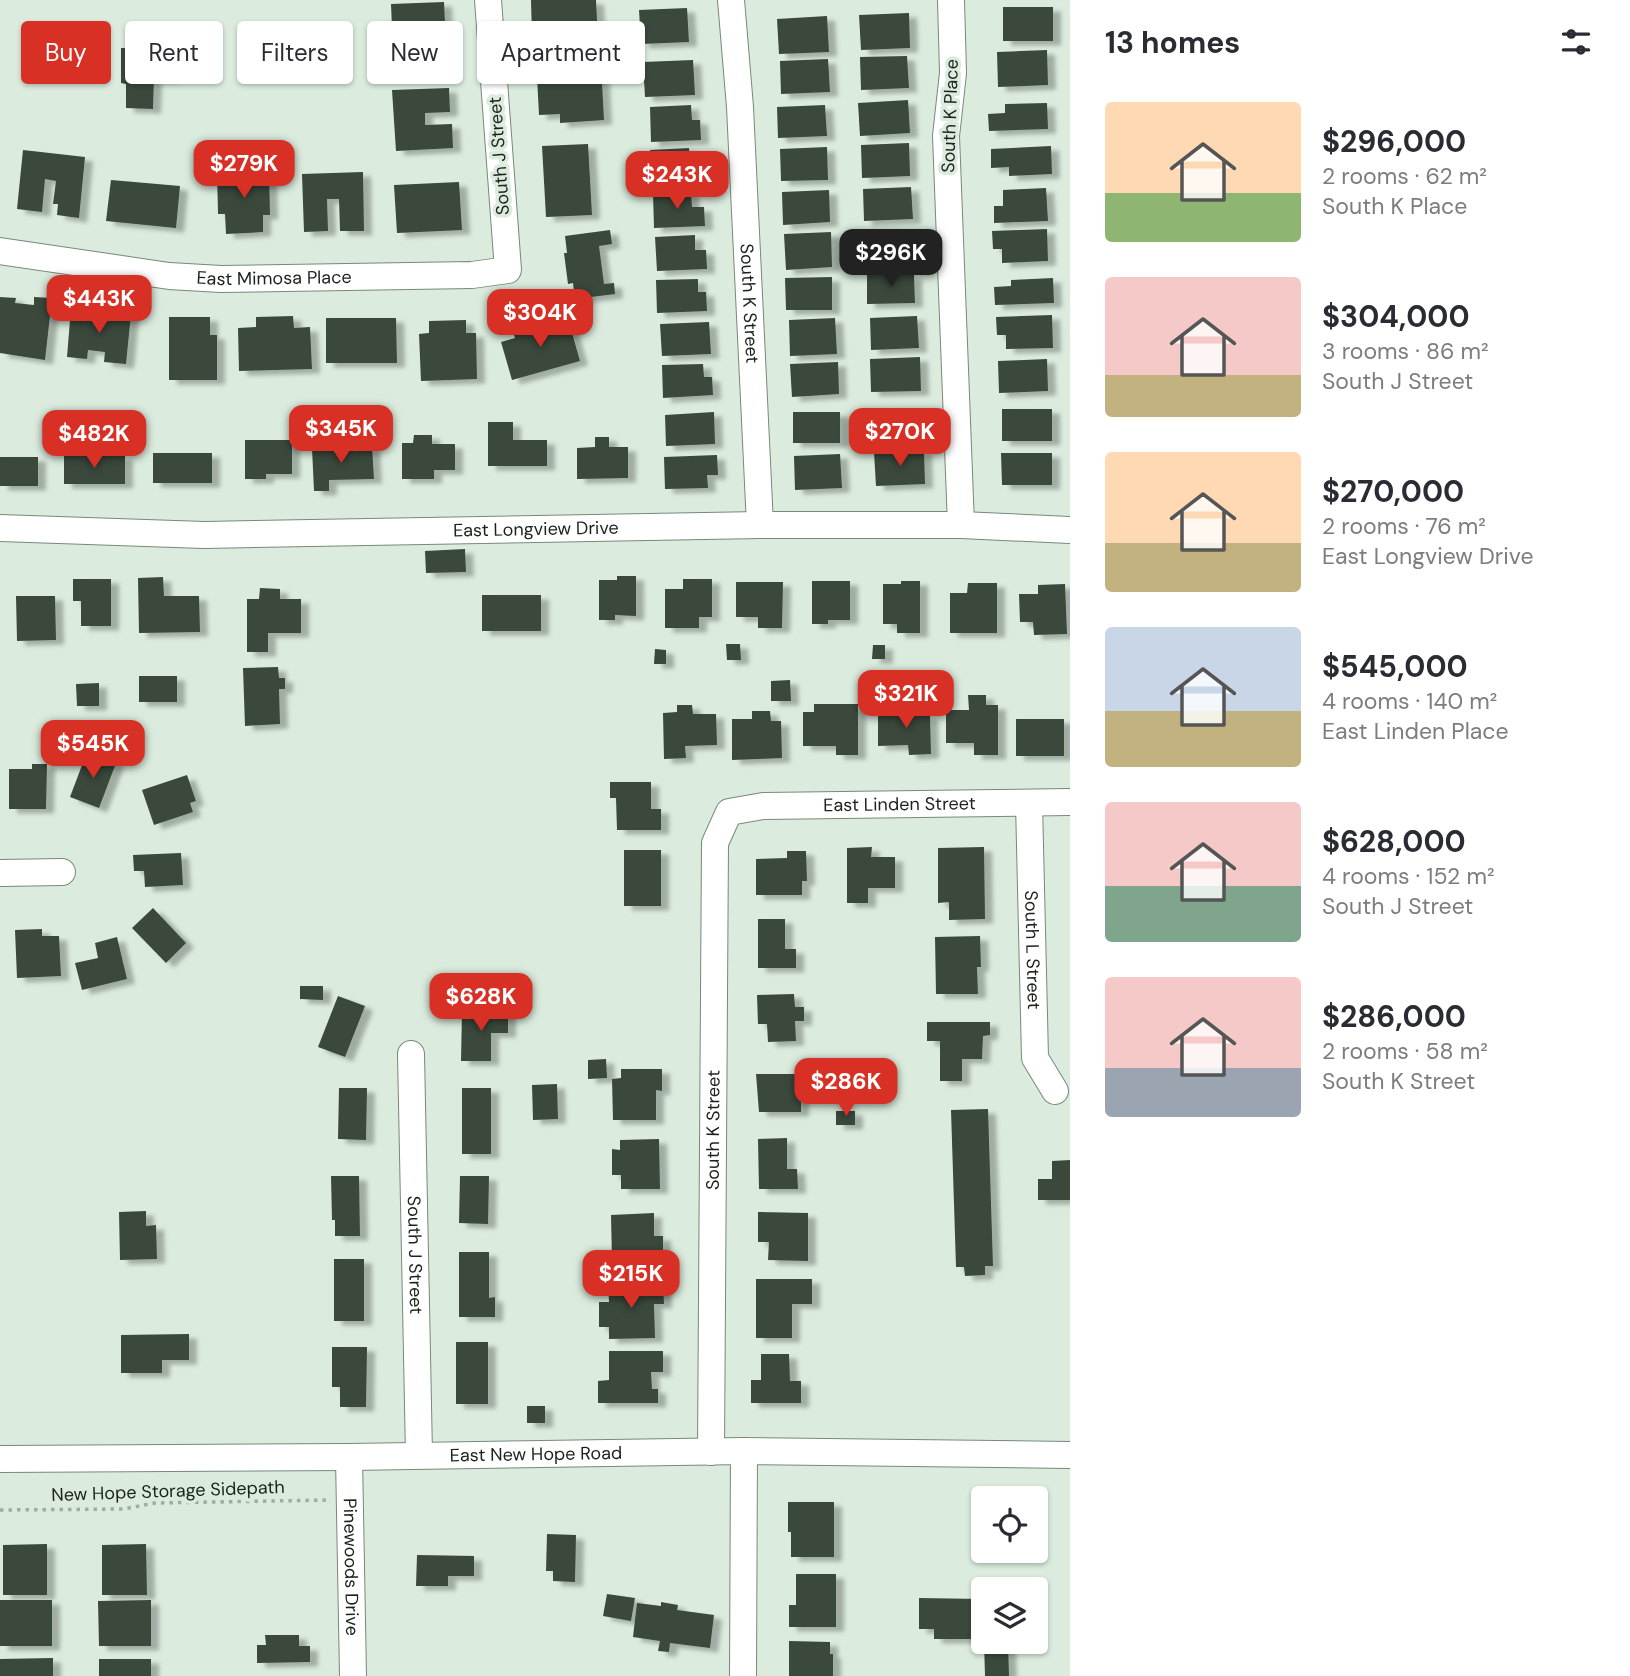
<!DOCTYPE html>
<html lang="en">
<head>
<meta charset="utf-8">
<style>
  :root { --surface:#fff; --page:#f7f7f7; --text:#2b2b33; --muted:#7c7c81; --accent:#d93025 }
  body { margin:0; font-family:"DM Sans",sans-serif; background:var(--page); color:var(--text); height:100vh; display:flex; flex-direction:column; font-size:26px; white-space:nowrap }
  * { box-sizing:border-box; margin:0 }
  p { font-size:23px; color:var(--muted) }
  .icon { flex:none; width:38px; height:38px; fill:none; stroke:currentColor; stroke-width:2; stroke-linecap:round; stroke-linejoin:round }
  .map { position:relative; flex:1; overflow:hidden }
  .drawer { display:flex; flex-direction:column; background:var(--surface); width:560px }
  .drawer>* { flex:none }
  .guide { position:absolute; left:21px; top:21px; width:665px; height:63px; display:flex; gap:14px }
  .controls { position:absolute; left:971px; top:1486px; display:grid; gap:14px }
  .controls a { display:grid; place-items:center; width:77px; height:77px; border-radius:7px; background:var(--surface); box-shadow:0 2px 5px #0004; font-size:35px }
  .price { position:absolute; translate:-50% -60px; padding:0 16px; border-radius:14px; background:var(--accent); color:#fff; font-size:23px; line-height:46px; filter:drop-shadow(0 2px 4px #0008) }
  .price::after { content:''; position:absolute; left:50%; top:42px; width:21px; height:16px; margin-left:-10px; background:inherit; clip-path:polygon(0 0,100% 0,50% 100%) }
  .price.selected { background:#222; color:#fff }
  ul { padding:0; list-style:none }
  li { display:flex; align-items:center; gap:21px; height:175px; padding:0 35px }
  li span { display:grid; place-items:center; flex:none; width:196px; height:140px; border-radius:7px; color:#555 }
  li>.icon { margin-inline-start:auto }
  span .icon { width:84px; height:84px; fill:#fffc; stroke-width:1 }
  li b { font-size:30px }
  h2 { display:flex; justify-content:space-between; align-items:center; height:84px; padding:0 35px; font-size:30px }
  .pill { padding:0 24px; border-radius:7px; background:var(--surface); box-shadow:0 2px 5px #0004; font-size:24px; line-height:63px }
  .pill.selected { background:var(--accent); color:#fff }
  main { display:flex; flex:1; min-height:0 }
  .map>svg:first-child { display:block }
  .building { fill:#3a483c; filter:url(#shadow) }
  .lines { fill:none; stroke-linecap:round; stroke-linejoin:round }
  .minor-casing { stroke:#78887a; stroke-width:28 }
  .path { stroke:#9faca1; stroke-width:3.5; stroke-dasharray:3.5 5; stroke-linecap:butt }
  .minor { stroke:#fff; stroke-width:26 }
  .labels { text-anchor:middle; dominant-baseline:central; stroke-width:7; stroke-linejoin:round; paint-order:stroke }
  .street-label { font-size:18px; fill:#1b221c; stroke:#dbecde }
</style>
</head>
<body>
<main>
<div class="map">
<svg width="1070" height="1676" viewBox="0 0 1070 1676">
  <defs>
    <filter id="shadow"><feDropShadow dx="8" dy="4.5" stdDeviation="2" flood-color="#0004"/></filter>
  </defs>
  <rect width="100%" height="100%" fill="#dbecde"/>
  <g class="building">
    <polygon points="531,0 596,0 598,41 544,43 544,37 532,38"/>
    <polygon points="444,2 447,63 395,65 394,43 404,42 403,27 392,28 391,4"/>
    <rect x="1003" y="7" width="50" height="34"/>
    <polygon points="687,8 689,42 641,44 639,10"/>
    <polygon points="909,13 910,48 861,50 859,15"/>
    <polygon points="827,16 829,52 779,54 777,19"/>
    <polygon points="330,26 331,65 243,67 242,28"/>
    <polygon points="151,29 171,29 170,78 154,78 153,109 126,108 126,84 121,83 121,48 151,48"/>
    <polygon points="1047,50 1048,85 998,87 997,52"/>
    <polygon points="907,56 909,88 861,90 860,57"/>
    <polygon points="828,59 830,92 781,94 780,61"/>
    <polygon points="693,60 695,95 645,97 643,62"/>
    <polygon points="601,63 604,120 560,123 560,114 539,115 537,77 557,75 557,65"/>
    <polygon points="449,88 450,112 425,113 425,125 452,124 453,148 396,151 392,90"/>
    <polygon points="908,100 910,133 860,136 858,103"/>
    <polygon points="1047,103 1048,129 989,131 988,114 1005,113 1005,104"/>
    <polygon points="691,105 692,120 700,120 701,140 651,142 650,107"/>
    <polygon points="825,105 827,136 778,138 777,107"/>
    <polygon points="909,143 910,176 862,178 861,145"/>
    <polygon points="588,144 592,215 546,217 542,146"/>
    <polygon points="1051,146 1052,174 1009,176 1009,167 991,168 991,149"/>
    <polygon points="827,147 828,180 781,181 780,149"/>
    <polygon points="689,148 690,164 702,163 703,183 652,185 650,150"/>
    <polygon points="23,150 85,157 79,218 57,215 58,204 53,204 56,181 45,179 42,212 17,209"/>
    <polygon points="269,169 270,215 263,215 263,232 226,234 225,214 218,214 217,171"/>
    <polygon points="363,172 364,231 340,231 339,199 327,199 328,231 304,232 302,174"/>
    <polygon points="111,180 180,186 176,228 106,221"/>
    <polygon points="459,182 462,230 397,233 394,185"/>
    <polygon points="911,187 913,219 864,221 863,189"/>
    <polygon points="1046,188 1048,221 994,223 994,206 1003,206 1003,190"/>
    <polygon points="829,190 830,222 783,225 782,192"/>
    <polygon points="691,192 692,207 704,207 705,226 654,228 653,193"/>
    <polygon points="901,229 902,245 914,245 915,264 865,266 864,230"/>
    <polygon points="1047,229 1048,261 1002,263 1002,249 993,249 992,231"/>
    <polygon points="610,230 612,244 599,246 604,284 614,283 615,294 575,299 573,283 568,284 564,253 567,253 565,236"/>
    <polygon points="831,232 832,267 786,270 784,234"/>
    <polygon points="695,235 695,250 706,250 707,269 657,271 655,237"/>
    <polygon points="867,275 914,275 915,303 867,304"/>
    <polygon points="832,277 832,310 786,310 785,278"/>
    <polygon points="1053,278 1054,303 995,305 994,287 1011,286 1011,280"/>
    <polygon points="698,279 698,292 706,292 707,311 657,313 656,280"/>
    <polygon points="0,297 16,298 15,303 34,305 34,297 52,298 45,360 0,353"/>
    <polygon points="71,308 131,314 126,364 104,362 105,352 88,350 87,359 67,357"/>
    <polygon points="1052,315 1053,348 1006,349 1006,335 997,335 996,317"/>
    <polygon points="293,316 294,328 310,327 312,369 239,371 238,328 256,327 256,317"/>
    <polygon points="917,316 919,348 871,350 870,318"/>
    <polygon points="169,317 210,317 210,335 217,335 217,380 169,380"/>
    <polygon points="326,318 396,318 397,363 326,363"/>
    <polygon points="835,318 837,354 790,356 789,320"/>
    <polygon points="568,319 580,361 512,380 501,342 515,338 513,332"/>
    <polygon points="466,320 466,333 476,333 477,379 421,381 419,334 429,333 429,321"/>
    <polygon points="709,322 711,354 662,356 660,324"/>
    <polygon points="920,357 921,391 871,392 870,359"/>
    <polygon points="1047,359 1048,391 999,393 998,361"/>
    <polygon points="838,362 839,394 792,397 790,364"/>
    <polygon points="703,364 704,377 712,377 713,395 663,398 662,365"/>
    <rect x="1002" y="409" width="50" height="32"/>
    <polygon points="921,411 922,442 874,443 873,412"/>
    <polygon points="714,412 715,444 666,446 665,415"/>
    <rect x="793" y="412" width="47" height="31"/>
    <polygon points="488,422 513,422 513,440 547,440 547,466 488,466"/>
    <polygon points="414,435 432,435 432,444 455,444 455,470 434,470 434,479 402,479 402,443 413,443"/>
    <polygon points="595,437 609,437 609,447 628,447 628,478 577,479 577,448 595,447"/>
    <polygon points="245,440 292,440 292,474 266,474 266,479 245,479"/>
    <polygon points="372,446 374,479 329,480 329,491 314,491 312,448"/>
    <polygon points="924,450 925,484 876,486 874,452"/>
    <rect x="153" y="453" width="59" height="30"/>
    <polygon points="1001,453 1052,453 1052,485 1002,485"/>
    <polygon points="840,454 842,488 795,490 794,456"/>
    <polygon points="717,455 718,475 707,475 708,488 665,489 664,457"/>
    <rect x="64" y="456" width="61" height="28"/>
    <rect x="0" y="457" width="38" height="29"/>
    <polygon points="465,549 466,572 426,573 425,551"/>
    <polygon points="617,576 636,576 636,616 615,615 615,620 599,620 599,580 617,580"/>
    <polygon points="163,577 164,596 199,596 200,632 139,633 138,578"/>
    <polygon points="73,579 111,579 111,626 81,626 81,601 73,601"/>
    <polygon points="683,579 712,579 712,617 699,617 699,628 665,628 665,589 683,589"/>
    <polygon points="812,581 850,581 850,620 828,620 828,624 812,624"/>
    <polygon points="901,581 920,581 920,633 897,633 897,624 883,624 883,584 901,584"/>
    <polygon points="736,582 783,582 782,628 758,628 758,617 736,617"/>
    <polygon points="968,583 997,583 997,633 950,633 950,593 967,593"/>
    <polygon points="1065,584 1067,634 1034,635 1033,622 1020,622 1019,594 1038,594 1038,585"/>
    <polygon points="260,588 280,589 280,599 301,599 301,633 268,633 268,652 247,652 247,599 259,599"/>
    <rect x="482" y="595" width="59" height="36"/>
    <polygon points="16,596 55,596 56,640 17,641"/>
    <polygon points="726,644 740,644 741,660 727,660"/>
    <polygon points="873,645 885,645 885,659 872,659"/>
    <polygon points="655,649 666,650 666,664 654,664"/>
    <polygon points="278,667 279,678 285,678 285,689 279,689 280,724 245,726 243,668"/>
    <rect x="139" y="676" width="38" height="26"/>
    <polygon points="790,680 791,701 771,701 771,681"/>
    <polygon points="99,683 99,706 77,706 76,684"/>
    <polygon points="968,695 986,695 986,705 998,705 998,755 974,755 974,743 946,743 946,710 969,710"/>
    <polygon points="814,704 858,704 858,755 836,755 836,746 803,746 803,712 814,712"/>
    <polygon points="677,705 692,705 693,714 716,714 717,745 685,746 686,758 664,759 663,713 677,712"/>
    <polygon points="889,707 919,707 919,715 930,715 931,754 909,755 908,745 878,746 878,716 889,716"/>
    <polygon points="752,711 770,711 771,721 781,721 782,758 732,760 732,719 752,719"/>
    <rect x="1016" y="719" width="48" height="37"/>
    <polygon points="87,752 116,763 99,808 70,797"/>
    <polygon points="32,764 47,764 46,809 9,809 9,769 32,769"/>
    <polygon points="187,775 196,801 190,803 193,812 154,825 142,790"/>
    <polygon points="610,782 651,782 651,809 661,809 661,830 617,830 616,798 610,798"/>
    <polygon points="872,847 871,857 895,857 895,888 868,888 868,903 847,903 847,848"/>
    <polygon points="984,847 985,919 949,920 949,902 938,903 938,848"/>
    <rect x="624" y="850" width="37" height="56"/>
    <polygon points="787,851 806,851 807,881 802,881 802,895 756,895 756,859 787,858"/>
    <polygon points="181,853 183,885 145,887 144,871 134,871 133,855"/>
    <polygon points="153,908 186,943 166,963 132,928"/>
    <polygon points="758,919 785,919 785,949 796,949 796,968 758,968"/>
    <polygon points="42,929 42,936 59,936 61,976 17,978 15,930"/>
    <polygon points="980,936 981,967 977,967 978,994 936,994 935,937"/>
    <polygon points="117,937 127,979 82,990 75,963 98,958 95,943"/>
    <polygon points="300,986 323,986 323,1000 300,999"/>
    <polygon points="794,994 795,1007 804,1007 804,1021 795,1021 796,1041 768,1042 767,1024 758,1024 757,995"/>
    <polygon points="338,996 365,1006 345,1057 318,1047"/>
    <polygon points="462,1011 508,1011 508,1033 491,1033 491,1061 461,1061"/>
    <polygon points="927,1022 990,1022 990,1035 983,1036 982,1059 962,1059 962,1081 940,1081 940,1041 927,1041"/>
    <polygon points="606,1059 607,1078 588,1079 588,1060"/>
    <polygon points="621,1069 662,1069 662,1091 656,1090 656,1120 613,1120 612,1079 621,1078"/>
    <polygon points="756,1074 805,1074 805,1086 801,1086 801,1112 759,1112"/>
    <polygon points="557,1084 558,1119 533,1120 532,1085"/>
    <polygon points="339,1088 367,1088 366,1140 338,1139"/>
    <rect x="462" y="1088" width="29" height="66"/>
    <polygon points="988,1109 993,1266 985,1266 985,1275 965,1276 964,1267 956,1267 951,1110"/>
    <rect x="836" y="1111" width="19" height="14"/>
    <polygon points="787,1138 787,1169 797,1169 798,1189 759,1189 758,1139"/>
    <polygon points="659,1139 660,1189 621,1189 621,1175 612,1175 612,1149 620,1150 620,1140"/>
    <polygon points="1070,1160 1070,1200 1038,1200 1038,1179 1052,1179 1052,1161"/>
    <polygon points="331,1176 359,1176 360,1236 335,1236 335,1220 332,1220"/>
    <polygon points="460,1176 489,1176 488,1224 459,1223"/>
    <polygon points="146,1211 146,1226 156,1225 157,1259 120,1260 119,1212"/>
    <polygon points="758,1212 808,1213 808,1261 768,1260 769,1242 758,1242"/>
    <polygon points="654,1213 654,1236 663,1236 663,1260 612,1261 611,1215"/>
    <polygon points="459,1252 489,1252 489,1298 495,1297 495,1317 459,1317"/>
    <rect x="334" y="1259" width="30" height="62"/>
    <polygon points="756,1279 812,1279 812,1304 792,1304 792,1338 756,1338"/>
    <polygon points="663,1282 664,1304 654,1304 655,1338 609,1339 609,1327 599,1327 599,1302 609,1302 608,1283"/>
    <polygon points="189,1334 189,1360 162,1360 162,1373 121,1373 121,1335"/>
    <rect x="456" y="1342" width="32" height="62"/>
    <polygon points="332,1347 367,1347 366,1407 340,1407 340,1387 332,1387"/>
    <polygon points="609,1351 663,1351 663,1372 651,1372 652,1389 658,1389 658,1403 598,1403 598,1381 609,1380"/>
    <polygon points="761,1354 789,1354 790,1381 801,1381 801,1403 751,1403 751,1380 761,1380"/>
    <rect x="527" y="1406" width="18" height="17"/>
    <polygon points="788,1502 834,1502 834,1557 791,1557 791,1532 788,1532"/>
    <polygon points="547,1534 576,1535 575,1582 553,1581 553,1571 546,1571"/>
    <polygon points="47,1544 47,1595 3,1595 3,1545"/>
    <polygon points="146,1544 147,1595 102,1595 102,1545"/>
    <polygon points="417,1555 474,1556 474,1576 448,1576 448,1586 416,1586"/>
    <polygon points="796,1574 836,1574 836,1627 789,1627 789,1605 796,1605"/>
    <polygon points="607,1594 635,1598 631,1621 603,1616"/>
    <polygon points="919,1598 981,1599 980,1639 934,1639 934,1629 919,1629"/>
    <rect x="0" y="1600" width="52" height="46"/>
    <polygon points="151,1600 151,1646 99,1646 98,1601"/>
    <polygon points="661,1602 678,1605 677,1610 714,1615 710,1648 670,1643 669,1652 658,1651 660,1641 633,1637 637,1603 661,1606"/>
    <polygon points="265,1635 299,1635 299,1646 310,1646 310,1662 257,1663 257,1645 266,1645"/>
    <polygon points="789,1641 830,1642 830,1654 833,1654 833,1676 789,1676"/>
    <polygon points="984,1642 1008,1642 1009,1676 985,1676"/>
    <polygon points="53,1658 53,1676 0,1676 0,1659"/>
    <rect x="99" y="1659" width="52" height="17"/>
  </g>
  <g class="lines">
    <g class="minor-casing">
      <g id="minor">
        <path id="s1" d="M731,0l9,107 20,418"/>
        <polyline points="951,0 953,73 946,136 961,525"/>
        <path id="s2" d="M0,251l169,25 52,3 251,-4 36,-5 -20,-270"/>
        <path id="s3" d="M0,528l204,7 556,-10h201l109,5"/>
        <path id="s4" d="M1029,803l6,255 20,33"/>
        <polyline points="0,873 62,872"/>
        <path id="s5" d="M411,1054l8,401"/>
        <path id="s6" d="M711,1452l4,-609 14,-31 34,-6 307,-4"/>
        <path id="s7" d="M349,1457l4,219"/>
        <path id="s8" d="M0,1459l349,-2 395,-6 326,4"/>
        <polyline points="743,1676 744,1451"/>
      </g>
    </g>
    <polyline class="path" points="0,1510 123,1509 155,1503 330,1500"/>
    <use href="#minor" class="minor"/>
  </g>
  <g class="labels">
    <g class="street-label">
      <text transform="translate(950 116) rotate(-88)">South K Place</text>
      <text transform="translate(499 156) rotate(-94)">South J Street</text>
      <text stroke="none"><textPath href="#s2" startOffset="276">East Mimosa Place</textPath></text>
      <text stroke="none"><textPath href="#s1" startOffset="304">South K Street</textPath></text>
      <text stroke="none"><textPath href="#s3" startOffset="536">East Longview Drive</textPath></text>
      <text stroke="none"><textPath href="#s6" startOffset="814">East Linden Street</textPath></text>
      <text stroke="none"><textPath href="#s4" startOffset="147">South L Street</textPath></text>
      <text stroke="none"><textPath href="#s6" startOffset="322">South K Street</textPath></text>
      <text stroke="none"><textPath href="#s5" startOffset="201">South J Street</textPath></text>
      <text stroke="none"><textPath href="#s8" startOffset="536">East New Hope Road</textPath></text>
      <text transform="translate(168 1491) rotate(-2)">New Hope Storage Sidepath</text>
      <text stroke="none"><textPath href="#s7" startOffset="110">Pinewoods Drive</textPath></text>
    </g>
  </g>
</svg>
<div class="controls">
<a><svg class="icon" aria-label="locate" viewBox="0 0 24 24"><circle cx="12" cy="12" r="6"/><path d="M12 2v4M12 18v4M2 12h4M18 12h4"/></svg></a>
<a><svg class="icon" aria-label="layers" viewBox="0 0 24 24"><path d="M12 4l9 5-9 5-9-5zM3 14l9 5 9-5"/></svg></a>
</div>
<b class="price" style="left:244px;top:200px">$279K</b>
<b class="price" style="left:677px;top:211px">$243K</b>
<b class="price selected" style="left:891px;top:289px">$296K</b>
<b class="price" style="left:99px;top:335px">$443K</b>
<b class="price" style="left:540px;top:349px">$304K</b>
<b class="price" style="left:341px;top:465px">$345K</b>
<b class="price" style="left:900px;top:468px">$270K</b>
<b class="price" style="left:94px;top:470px">$482K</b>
<b class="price" style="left:906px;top:730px">$321K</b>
<b class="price" style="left:93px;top:780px">$545K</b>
<b class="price" style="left:481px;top:1033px">$628K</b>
<b class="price" style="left:846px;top:1118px">$286K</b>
<b class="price" style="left:631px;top:1310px">$215K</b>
<div class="guide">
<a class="pill selected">Buy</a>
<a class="pill">Rent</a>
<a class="pill">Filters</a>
<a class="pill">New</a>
<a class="pill">Apartment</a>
</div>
</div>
<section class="drawer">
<h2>13 homes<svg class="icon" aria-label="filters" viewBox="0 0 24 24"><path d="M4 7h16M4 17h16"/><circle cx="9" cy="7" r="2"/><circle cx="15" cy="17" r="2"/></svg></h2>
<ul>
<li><span style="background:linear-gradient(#ffd9b3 65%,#8fb573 0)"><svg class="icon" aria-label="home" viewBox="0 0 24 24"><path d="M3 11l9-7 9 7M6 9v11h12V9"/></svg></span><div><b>$296,000</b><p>2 rooms · 62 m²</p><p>South K Place</p></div></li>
<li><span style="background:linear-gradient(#f6c9c9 70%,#c2b280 0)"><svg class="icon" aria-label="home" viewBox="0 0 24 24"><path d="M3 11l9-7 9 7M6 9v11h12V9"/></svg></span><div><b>$304,000</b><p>3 rooms · 86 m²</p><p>South J Street</p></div></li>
<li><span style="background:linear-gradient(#ffd9b3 65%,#c2b280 0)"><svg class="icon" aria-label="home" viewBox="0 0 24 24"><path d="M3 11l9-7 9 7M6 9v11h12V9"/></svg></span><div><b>$270,000</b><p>2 rooms · 76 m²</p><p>East Longview Drive</p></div></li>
<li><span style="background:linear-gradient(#c9d6e8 60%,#c2b280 0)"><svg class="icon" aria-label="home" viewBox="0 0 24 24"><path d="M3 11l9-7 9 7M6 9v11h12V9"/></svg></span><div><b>$545,000</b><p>4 rooms · 140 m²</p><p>East Linden Place</p></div></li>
<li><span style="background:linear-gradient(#f6c9c9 60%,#7fa58c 0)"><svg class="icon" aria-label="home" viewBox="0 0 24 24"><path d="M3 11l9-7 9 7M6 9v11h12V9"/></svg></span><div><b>$628,000</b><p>4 rooms · 152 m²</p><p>South J Street</p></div></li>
<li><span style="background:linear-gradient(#f6c9c9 65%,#9aa5b1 0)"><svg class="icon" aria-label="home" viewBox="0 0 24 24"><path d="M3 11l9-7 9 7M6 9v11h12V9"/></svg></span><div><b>$286,000</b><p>2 rooms · 58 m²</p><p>South K Street</p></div></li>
</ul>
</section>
</main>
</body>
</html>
